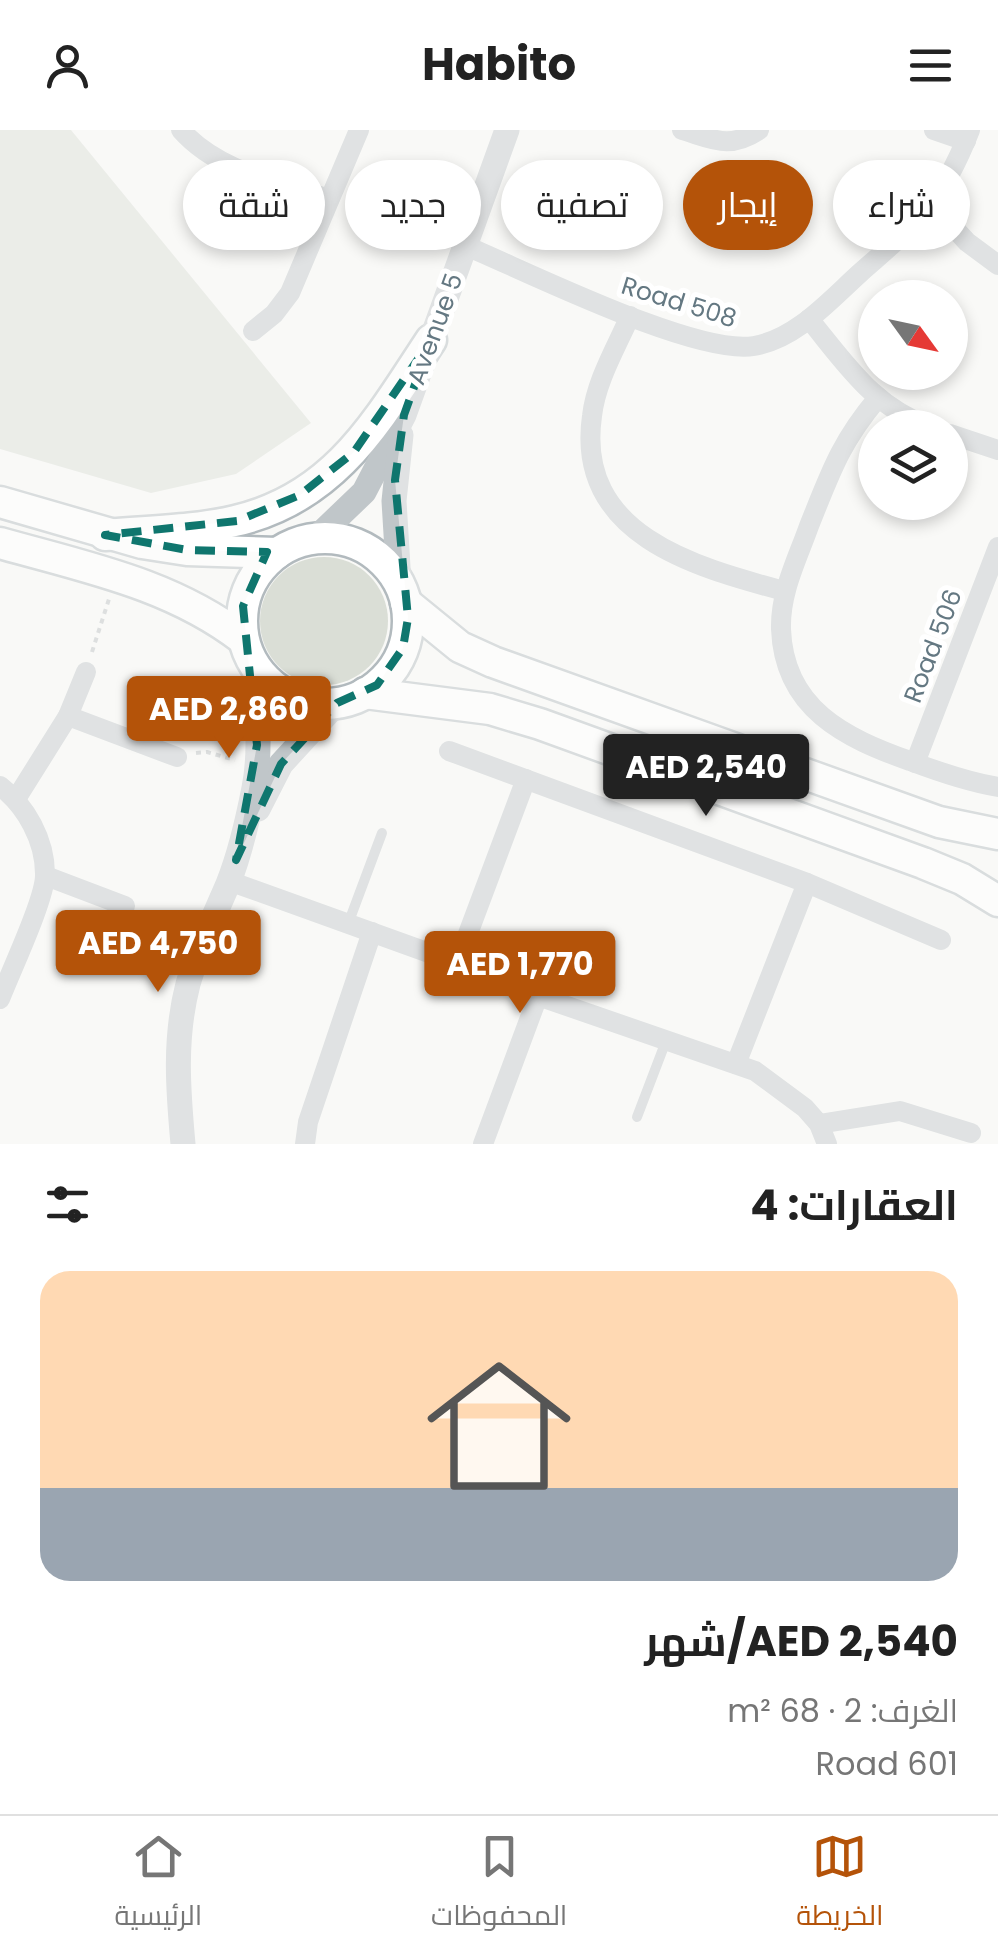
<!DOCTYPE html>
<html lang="ar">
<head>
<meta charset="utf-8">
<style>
  :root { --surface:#fff; --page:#f2f2f2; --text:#222; --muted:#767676; --line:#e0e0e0; --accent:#b45309 }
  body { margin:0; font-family:Poppins,Cairo,sans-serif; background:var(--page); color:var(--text); direction:rtl; height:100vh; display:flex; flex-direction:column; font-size:38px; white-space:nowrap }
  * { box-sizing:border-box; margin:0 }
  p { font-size:32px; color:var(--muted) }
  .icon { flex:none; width:55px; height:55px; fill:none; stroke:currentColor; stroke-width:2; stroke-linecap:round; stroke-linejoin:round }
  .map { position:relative; height:1014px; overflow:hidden; direction:ltr }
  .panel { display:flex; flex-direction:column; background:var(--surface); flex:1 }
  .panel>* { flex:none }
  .guide { position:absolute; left:30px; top:30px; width:940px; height:90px; direction:rtl; display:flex; gap:20px }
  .needle { width:65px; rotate:123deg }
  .tools { position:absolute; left:858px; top:150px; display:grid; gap:20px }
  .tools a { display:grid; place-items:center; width:110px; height:110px; border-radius:50%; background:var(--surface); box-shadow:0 5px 15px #0003; font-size:50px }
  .price { position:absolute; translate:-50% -85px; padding:0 22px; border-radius:10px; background:var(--accent); color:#fff; font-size:32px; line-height:65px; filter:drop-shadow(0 2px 5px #0008) }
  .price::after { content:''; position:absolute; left:50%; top:60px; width:30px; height:22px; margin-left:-15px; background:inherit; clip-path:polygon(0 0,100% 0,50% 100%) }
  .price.active { background:#222; color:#fff }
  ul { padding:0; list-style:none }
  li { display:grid; align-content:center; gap:20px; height:530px; padding:0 40px }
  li+li { border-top:2px solid var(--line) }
  li span { display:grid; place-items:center; height:310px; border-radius:30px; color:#555 }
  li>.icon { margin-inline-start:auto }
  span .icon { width:180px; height:180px; fill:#fffc; stroke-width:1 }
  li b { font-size:42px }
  h2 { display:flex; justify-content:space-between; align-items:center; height:120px; padding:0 40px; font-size:42px }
  .pill { padding:0 35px; border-radius:45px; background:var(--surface); box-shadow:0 5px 15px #0003; font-size:35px; line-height:90px }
  .pill.active { background:var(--accent); color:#fff }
  header { display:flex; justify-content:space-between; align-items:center; height:130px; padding:0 40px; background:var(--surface); font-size:45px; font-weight:700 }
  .dock { display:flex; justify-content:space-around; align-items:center; height:140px; border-top:2px solid var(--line); background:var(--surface); font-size:28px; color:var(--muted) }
  .dock a { display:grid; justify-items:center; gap:5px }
  .dock .active { color:var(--accent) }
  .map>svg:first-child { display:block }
  .green { fill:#daded6 }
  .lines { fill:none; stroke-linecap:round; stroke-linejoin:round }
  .secondary-casing { stroke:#b2babe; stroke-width:35 }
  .path { stroke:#babfc1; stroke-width:4; stroke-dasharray:5 5; stroke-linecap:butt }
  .service { stroke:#c0c6c9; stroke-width:10 }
  .minor { stroke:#c0c6c9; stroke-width:20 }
  .tertiary { stroke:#c0c6c9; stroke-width:25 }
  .secondary { stroke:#fff; stroke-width:30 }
  .marked { fill:none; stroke:#0f766e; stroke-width:8; stroke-dasharray:20 12; stroke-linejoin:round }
  .labels { text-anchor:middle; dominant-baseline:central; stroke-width:10; stroke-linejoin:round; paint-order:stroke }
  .street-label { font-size:25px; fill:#647882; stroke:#fff }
</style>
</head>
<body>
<header><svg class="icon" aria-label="menu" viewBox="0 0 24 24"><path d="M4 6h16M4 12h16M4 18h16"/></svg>Habito<svg class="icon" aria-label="person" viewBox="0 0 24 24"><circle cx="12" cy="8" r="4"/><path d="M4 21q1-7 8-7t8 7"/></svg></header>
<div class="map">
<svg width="998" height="1014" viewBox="0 0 998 1014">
  <rect width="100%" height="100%" fill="#f9f9f7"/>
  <g class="green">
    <polygon points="0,0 71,0 311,293 236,344 151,363 0,319"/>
    <circle cx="324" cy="491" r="64"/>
  </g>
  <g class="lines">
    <g class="secondary-casing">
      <g id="secondary">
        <polyline points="0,372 142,413 187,420 277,423"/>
        <path d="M105,405c43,-4 88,-4 130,-14 101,-23 143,-101 196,-181"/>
        <circle cx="325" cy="491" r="83"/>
        <path d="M0,413c85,24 172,41 243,96"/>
        <polyline points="406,473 460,517 493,532 939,692 998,704"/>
        <polyline points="365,563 490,579 540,594 923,733 962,749 998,771"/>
      </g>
    </g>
    <g class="path">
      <polyline points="347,75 443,108"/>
      <polyline points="92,522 109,469"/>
      <polyline points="196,623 207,622 235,630"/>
      <polyline points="143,782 186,798"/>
    </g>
    <g class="service">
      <polyline points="348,794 382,703"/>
      <polyline points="637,987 666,911"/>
    </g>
    <g class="minor">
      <path d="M181,0c37,42 97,52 148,69"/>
      <path d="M682,0c31,9 47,20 77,0"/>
      <polyline points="934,0 966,11"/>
      <polyline points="933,75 967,112 998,135"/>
      <path d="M466,116c60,25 230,110 288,100 42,-7 75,-45 106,-73 58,-51 81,-69 110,-143"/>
      <path d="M630,186c-14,32 -34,65 -38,100 -17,119 103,151 192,175"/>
      <path d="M809,189c38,46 64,88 123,109"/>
      <polyline points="253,201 274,184 290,163 359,0"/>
      <path d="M877,269c-37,44 -47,75 -68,127 -12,34 -29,66 -28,103 3,80 64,109 129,132 29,11 58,21 88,26"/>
      <polyline points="950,304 998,320"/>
      <polyline points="68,586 86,542"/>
      <polyline points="449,621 807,753 941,810"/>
      <polyline points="915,633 998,417"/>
      <path d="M0,656c26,20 45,54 45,88 1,23 -35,99 -45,125"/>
      <polyline points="16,669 68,586 177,627"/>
      <polyline points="46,746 125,776"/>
      <polyline points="229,751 457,833 538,866 755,941 805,978 819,994 827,1014"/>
      <polyline points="457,833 526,649"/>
      <polyline points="736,934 807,753"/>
      <polyline points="819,994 900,981 971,1003"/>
      <polyline points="305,1014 308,992 372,802"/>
      <polyline points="483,1014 538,866"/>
    </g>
    <g class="tertiary">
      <polyline points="316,408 364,362 404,285 507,0"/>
      <polyline points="399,453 394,371 401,305"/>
      <polyline points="258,679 281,634 337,573"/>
      <path d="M183,1014c-5,-55 -9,-106 5,-160 10,-35 26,-67 40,-100 12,-30 20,-65 26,-96 8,-40 2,-83 0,-123"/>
    </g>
    <use href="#secondary" class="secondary"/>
  </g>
  <path d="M0 0H998V1014H0ZM431,210l-27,75 -9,65 13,138 -5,30 -26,37 -40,18 -56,61 -45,96 21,-115 -14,-139 24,-54 -80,-2 -82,-15 132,-14 63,-26 54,-43z" fill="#f9f9f7" fill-opacity=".55" fill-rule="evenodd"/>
  <path class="marked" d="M431,210l-27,75 -9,65 13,138 -5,30 -26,37 -40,18 -56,61 -45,96 21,-115 -14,-139 24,-54 -80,-2 -82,-15 132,-14 63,-26 54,-43z"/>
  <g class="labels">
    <g class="street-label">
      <text transform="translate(679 172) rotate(17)">Road 508</text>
      <text transform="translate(435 199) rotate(-70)">Avenue 5</text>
      <text transform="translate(933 516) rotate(-69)">Road 506</text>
    </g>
  </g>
</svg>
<div class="tools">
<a><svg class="needle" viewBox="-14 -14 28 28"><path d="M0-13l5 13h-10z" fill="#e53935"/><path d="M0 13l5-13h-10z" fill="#767676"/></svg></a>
<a><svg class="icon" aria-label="layers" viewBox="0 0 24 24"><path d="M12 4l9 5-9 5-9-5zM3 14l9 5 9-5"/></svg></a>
</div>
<b class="price" style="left:229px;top:631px">AED 2,860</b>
<b class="price active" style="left:706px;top:689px">AED 2,540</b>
<b class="price" style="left:158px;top:865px">AED 4,750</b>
<b class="price" style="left:520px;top:886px">AED 1,770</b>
<div class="guide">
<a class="pill">شراء</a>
<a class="pill active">إيجار</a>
<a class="pill">تصفية</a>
<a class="pill">جديد</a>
<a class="pill">شقة</a>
</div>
</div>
<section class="panel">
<h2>العقارات: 4<svg class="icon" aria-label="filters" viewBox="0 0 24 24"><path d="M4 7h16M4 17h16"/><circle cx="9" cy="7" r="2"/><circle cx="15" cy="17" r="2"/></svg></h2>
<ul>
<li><span style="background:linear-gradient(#ffd9b3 70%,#9aa5b1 0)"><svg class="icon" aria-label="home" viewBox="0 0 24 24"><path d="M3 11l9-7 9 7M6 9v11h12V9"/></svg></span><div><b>AED 2,540/شهر</b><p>الغرف: 2 · 68 m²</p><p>Road 601</p></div></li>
</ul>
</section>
<nav class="dock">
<a class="active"><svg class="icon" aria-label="map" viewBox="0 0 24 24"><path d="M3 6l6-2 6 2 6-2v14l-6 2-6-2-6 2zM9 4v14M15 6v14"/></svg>الخريطة</a>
<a><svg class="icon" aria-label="saved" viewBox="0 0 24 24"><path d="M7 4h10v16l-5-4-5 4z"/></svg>المحفوظات</a>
<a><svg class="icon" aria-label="home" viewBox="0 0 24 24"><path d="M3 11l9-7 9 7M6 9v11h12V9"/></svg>الرئيسية</a>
</nav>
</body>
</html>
